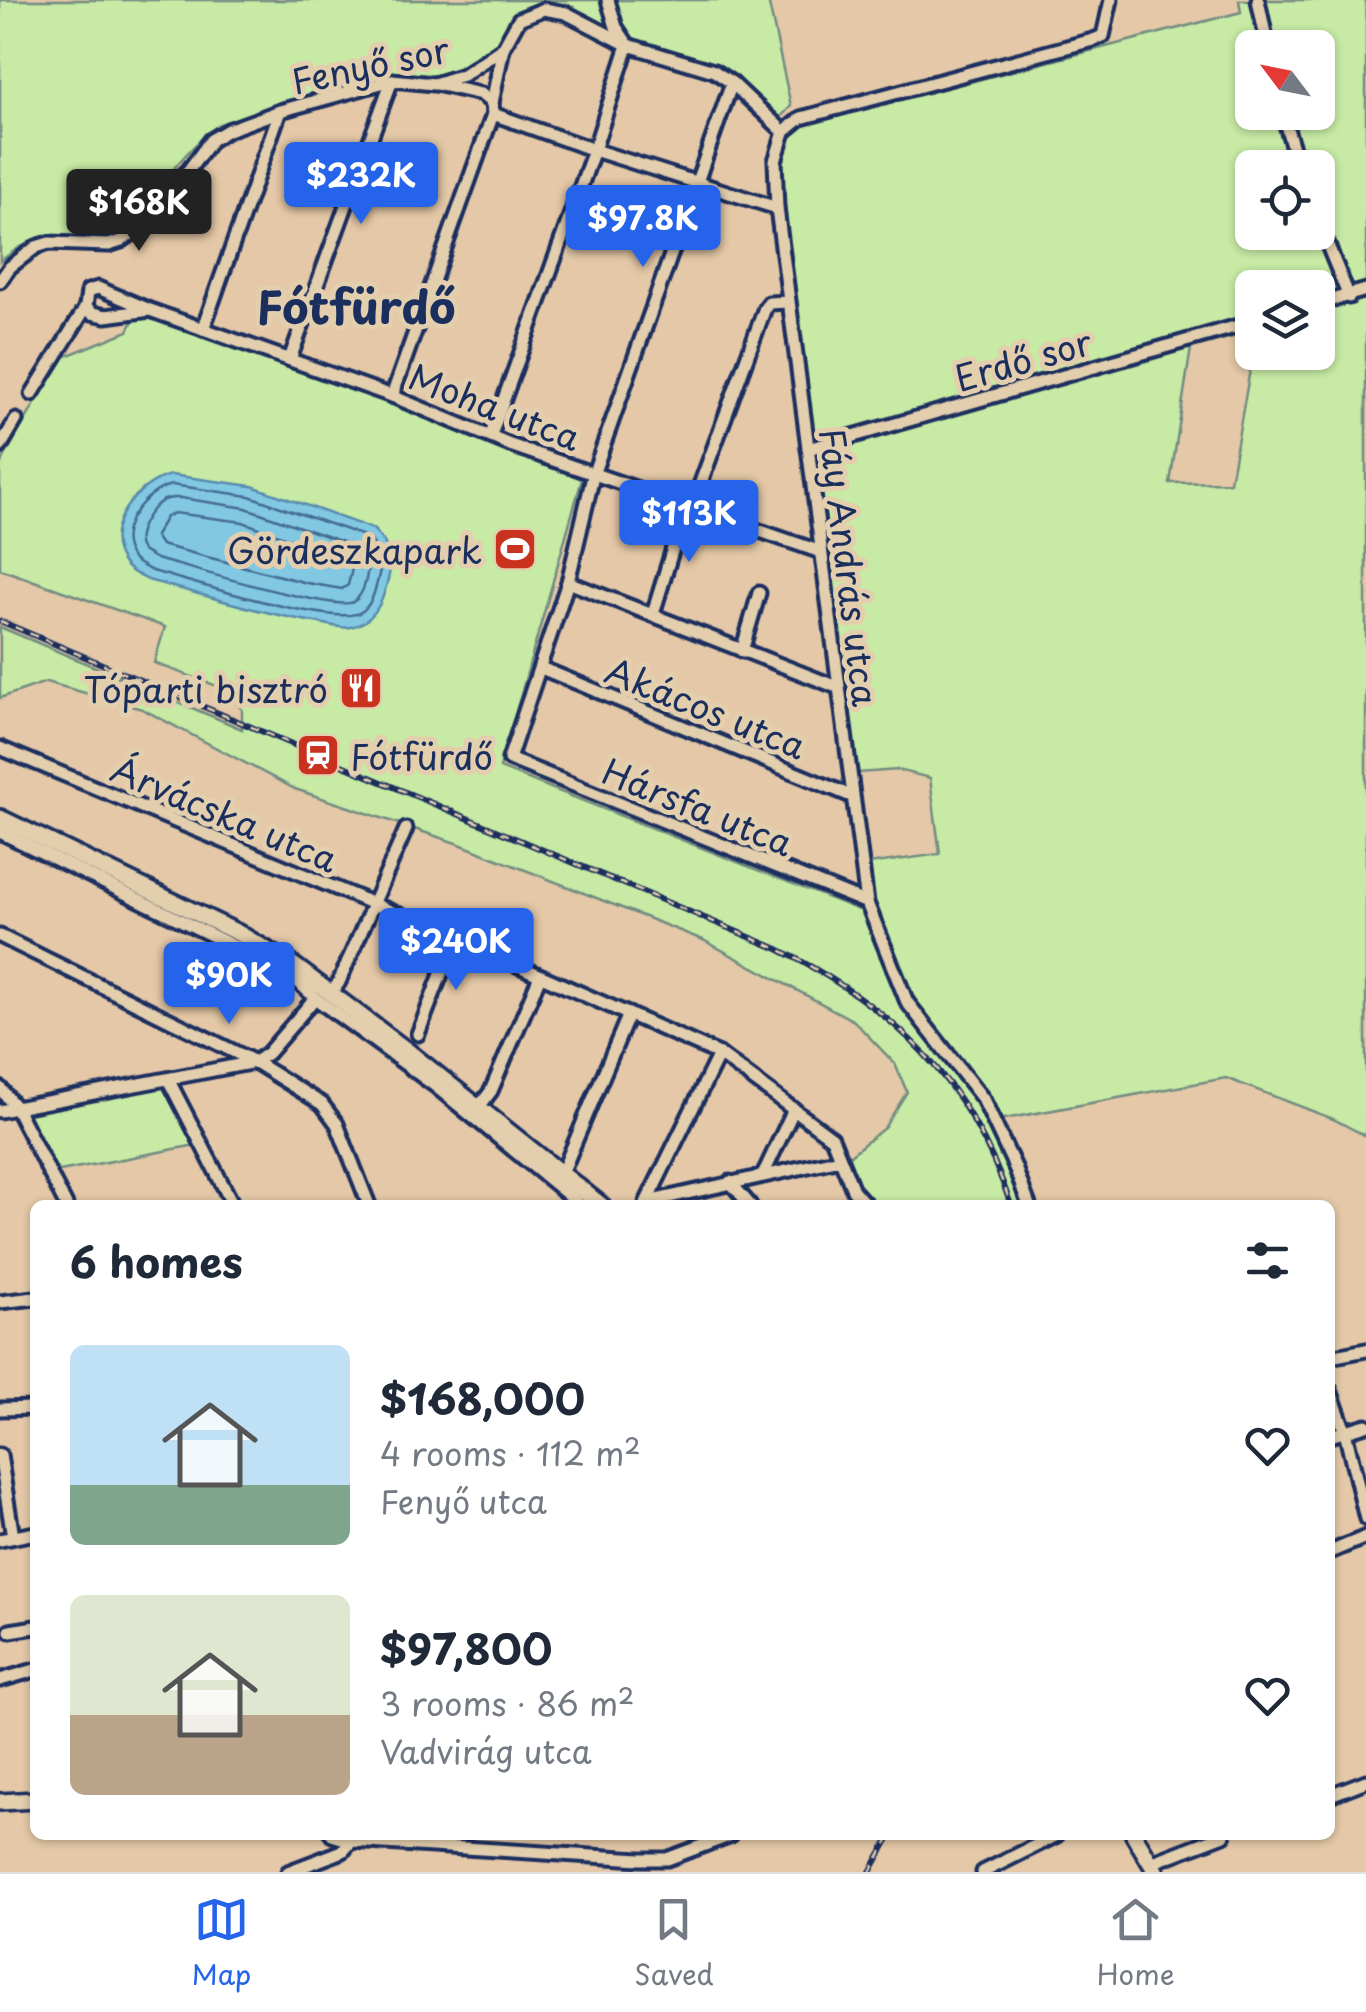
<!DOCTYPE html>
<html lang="en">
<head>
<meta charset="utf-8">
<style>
  :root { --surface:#fff; --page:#f6f6f7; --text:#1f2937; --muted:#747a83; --line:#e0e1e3; --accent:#2563eb }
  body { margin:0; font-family:"Playpen Sans",sans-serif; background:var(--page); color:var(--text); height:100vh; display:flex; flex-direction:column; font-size:38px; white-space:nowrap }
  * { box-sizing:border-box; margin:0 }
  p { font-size:32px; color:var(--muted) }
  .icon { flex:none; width:55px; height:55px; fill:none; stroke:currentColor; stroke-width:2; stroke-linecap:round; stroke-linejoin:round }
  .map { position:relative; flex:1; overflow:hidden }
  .details { position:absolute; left:30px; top:1200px; width:1305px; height:640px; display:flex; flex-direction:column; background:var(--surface); border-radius:15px; box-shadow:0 2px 8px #0004 }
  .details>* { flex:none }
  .needle { width:65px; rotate:302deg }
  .buttons { position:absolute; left:1235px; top:30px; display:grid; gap:20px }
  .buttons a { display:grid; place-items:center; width:100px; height:100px; border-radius:15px; background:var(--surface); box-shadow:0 2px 8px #0004; font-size:50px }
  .price { position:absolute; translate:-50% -85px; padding:0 22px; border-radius:10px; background:var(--accent); color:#fff; font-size:32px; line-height:65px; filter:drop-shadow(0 2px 5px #0008) }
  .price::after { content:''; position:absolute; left:50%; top:60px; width:30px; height:22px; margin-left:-15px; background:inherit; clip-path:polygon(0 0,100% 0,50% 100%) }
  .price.on { background:#222; color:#fff }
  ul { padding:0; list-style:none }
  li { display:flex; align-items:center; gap:30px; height:250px; padding:0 40px }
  li span { display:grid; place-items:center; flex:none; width:280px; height:200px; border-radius:15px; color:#555 }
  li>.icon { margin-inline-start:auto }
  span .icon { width:120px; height:120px; fill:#fffc; stroke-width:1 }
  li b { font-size:42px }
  h2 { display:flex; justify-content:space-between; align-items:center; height:120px; padding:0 40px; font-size:42px }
  .tabs { display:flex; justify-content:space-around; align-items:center; height:140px; border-top:2px solid var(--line); background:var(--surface); font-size:28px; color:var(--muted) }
  .tabs a { display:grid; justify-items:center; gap:5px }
  .tabs .on { color:var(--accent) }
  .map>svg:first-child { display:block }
  .green { fill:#c7eaa4; stroke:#718c81; stroke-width:2.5; fill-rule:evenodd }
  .water { fill:#82c8e3; stroke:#598bae; stroke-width:2.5 }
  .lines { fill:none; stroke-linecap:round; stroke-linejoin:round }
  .shore { stroke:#446c93; stroke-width:2.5 }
  .street-casing { stroke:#1b2f5e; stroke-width:19 }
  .secondary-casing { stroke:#1b2f5e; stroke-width:22 }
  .street { stroke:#e3cead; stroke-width:11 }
  .secondary { stroke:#e3cead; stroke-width:15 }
  .rail-casing { stroke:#1b2f5e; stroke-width:6 }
  .rail { stroke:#e3cead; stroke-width:2.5; stroke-dasharray:8; stroke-linecap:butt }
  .labels { text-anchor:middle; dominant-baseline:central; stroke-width:10; stroke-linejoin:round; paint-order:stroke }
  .street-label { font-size:35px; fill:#1b2f5e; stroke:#e3cead }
  .poi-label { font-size:35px; fill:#1b2f5e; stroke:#e3cead; text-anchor:end }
  .district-label { font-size:45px; font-weight:bold; fill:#1b2f5e; stroke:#e3cead }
</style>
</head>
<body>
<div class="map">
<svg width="1366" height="1872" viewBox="0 0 1366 1872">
  <rect width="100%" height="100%" fill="#e4c8a7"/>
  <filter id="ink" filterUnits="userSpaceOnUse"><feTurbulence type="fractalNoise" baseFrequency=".01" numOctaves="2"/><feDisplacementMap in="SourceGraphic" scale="20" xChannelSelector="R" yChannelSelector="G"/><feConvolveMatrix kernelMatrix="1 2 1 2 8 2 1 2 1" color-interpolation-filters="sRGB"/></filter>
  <g filter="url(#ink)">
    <g class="green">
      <path d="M0,0h768l23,106 -12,13 -64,-52 -101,-28 -59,-28 -42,15 -27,33 -20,10 -29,10h-56l-161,45c-39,27 -78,85 -105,125l-70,-5 -25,3 -20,14z"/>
      <path d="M1239,0h127v1136l-33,-17 -107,-41 -227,42 21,85h-142l-31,-33 2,-16 35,-28 23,-36 -12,-28 -41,-43 -151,-81 -241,-95 -167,-56 -153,-80 -96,-27 -46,16v-71l242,102v-20l-22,-22 -66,-24 11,-36 -165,-58v-104l61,-107 67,-27 10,-21 334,122 110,47 -82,289 364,144 8,-11 -4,-37 72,-10 -10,-76 -32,-8 -40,3 -76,-556c-2,-34 -10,-66 17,-91l442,-114zM1252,48h66v64h-66zM1252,168h66v64h-66zM1252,288h66v64l-65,1 -23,129 -60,1 21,-135 61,-16z"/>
      <polygon points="168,1079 201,1144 49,1173 16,1108"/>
    </g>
    <path class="water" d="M171,475l81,11 121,43c17,17 21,30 14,54 -5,21 -14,40 -37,44 -9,2 -21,-2 -30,-4 -58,-9 -115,-28 -172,-43 -10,-5 -20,-9 -26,-19 -22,-35 17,-79 49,-86z"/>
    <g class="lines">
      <g class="shore">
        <path d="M172,485l77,11 118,41c14,13 16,24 11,42 -3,11 -6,26 -17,33 -25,16 -174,-32 -209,-41 -7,-4 -15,-7 -20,-13 -21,-27 14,-68 40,-73z"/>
        <path d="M181,498l65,10 114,40 8,12c0,13 -3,35 -15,42 -18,10 -168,-36 -197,-43 -2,-2 -12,-6 -14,-9 -11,-14 9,-44 22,-50 7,-3 10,-2 17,-2z"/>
        <polygon points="174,513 243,522 350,561 353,565 348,585 342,589 307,583 161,545 155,536 166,517"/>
      </g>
      <g class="street-casing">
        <g id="street">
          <polyline points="1258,0 1268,48"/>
          <polyline points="732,83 594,472 568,582 509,759 867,903"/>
          <polyline points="436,84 481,94 492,103 493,114 594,150 777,208"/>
          <polyline points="492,103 503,48"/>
          <polyline points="1282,112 1299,168"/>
          <polyline points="784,132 775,161 777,208 867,903 907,1002 983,1099 1014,1165 1029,1205"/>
          <polyline points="784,132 801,118 1093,40 1103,36 1111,0"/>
          <polyline points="1318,221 1349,297"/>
          <polyline points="0,281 10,267 36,247 49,243 109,245 121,241 136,231 163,193 188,171 211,140 228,130 280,111 392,80 434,84 463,75 503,48 519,19 544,9 566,13 628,45 714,71 732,83 784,132"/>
          <polyline points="1318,304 1366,290"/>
          <polyline points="150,310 98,288 88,291 86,307 92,313 106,316 150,310 392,396 510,445 821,552"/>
          <polyline points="203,329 280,111"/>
          <polyline points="290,359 392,80"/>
          <polyline points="32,394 86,307"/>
          <polyline points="392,396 493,114"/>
          <polyline points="491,435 594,150 628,45 616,27 608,0"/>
          <polyline points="0,447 16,420"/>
          <polyline points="808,449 1252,322"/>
          <polyline points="692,507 765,308 769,303 788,302"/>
          <polyline points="568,582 837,687"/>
          <polyline points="653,614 686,505"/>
          <polyline points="742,651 759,593"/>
          <polyline points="541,668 851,796"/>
          <polyline points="0,748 455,938 719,1054 832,1138 853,1190 866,1205"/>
          <polyline points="0,832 289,973 315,998 434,1085 577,1202"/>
          <polyline points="0,936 255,1062 322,1104 337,1124 369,1205"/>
          <polyline points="331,992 339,982 406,829"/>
          <polyline points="418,1034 455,938"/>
          <polyline points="168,1079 233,1205"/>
          <polyline points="0,1088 16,1108 66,1205"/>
          <polyline points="479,1107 491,1091 540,976"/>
          <polyline points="0,1111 255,1062 268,1053 315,998"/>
          <polyline points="562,1173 629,1014"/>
          <polyline points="763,1175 794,1109"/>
          <polyline points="730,1182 750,1205"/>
          <polyline points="647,1202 840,1159"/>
          <polyline points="646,1203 719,1054"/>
          <polyline points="0,1302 35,1298"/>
          <polyline points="1330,1357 1366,1350"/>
          <polyline points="1330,1390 1345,1431 1366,1519"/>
          <polyline points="0,1409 35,1408"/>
          <polyline points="1330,1436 1366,1425"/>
          <polyline points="0,1455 13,1537"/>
          <polyline points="0,1540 35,1533"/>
          <polyline points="1330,1552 1366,1537"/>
          <polyline points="10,1631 35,1627"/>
          <polyline points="0,1680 35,1670"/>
          <polyline points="1330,1795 1366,1781"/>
          <polyline points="332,1835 352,1841 640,1859 667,1859 731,1835"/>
          <polyline points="1151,1863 1224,1835"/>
          <polyline points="288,1872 343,1851 352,1841"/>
          <polyline points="983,1872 1057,1835"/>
        </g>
      </g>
      <g class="secondary-casing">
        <g id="secondary">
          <polyline points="0,818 238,933 293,965 410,1053 601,1205"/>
          <polyline points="0,1802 35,1800"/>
          <polyline points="1134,1835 1156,1872"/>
        </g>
      </g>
      <use href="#street" class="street"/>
      <use href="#secondary" class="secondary"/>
      <g class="rail-casing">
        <g id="rail">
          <path d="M0,621l778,328c117,59 190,130 233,256"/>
          <polyline points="870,1872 891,1835"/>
        </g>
      </g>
      <use href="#rail" class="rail"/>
    </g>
  </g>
  <defs>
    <g id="stadium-square" transform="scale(2.25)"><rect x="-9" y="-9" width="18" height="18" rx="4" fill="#c8321e" stroke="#e3cead"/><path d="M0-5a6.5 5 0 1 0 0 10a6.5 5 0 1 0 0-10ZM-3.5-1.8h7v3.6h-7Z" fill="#fff"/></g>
    <g id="restaurant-square" transform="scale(2.25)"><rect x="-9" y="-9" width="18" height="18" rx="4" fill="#c8321e" stroke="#e3cead"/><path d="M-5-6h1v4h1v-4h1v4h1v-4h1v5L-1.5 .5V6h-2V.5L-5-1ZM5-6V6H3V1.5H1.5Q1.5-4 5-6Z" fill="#fff"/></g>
    <g id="station-square" transform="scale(2.25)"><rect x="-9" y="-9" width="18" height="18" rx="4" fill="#c8321e" stroke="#e3cead"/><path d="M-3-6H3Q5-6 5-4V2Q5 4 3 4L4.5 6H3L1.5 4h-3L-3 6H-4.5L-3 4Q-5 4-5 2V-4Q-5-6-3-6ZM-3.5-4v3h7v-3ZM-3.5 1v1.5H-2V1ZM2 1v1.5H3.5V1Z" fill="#fff"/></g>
  </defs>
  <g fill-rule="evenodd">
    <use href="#stadium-square" x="515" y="549"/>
    <use href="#restaurant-square" x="361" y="688"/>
    <use href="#station-square" x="318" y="755"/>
  </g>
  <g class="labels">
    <g class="street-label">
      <text transform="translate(370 64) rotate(-12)">Fenyő sor</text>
      <text transform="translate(1023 359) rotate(-16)">Erdő sor</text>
      <text transform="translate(495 406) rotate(21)">Moha utca</text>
      <text transform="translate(850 567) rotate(83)">Fáy András utca</text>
      <text transform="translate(706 707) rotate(22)">Akácos utca</text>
      <text transform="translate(698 806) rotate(22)">Hársfa utca</text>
      <text transform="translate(225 813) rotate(23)">Árvácska utca</text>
    </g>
    <g class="poi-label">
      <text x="482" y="549">Gördeszkapark</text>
      <text x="328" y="688">Tóparti bisztró</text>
      <text x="350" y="755" text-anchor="start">Fótfürdő</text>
    </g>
    <g class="district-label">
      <text x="356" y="305">Fótfürdő</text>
    </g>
  </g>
</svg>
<div class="buttons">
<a><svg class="needle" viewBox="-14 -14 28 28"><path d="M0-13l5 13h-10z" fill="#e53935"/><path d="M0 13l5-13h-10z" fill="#747a83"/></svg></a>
<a><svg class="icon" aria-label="locate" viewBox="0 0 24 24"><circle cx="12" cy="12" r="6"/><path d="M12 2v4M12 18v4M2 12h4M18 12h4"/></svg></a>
<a><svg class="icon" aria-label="layers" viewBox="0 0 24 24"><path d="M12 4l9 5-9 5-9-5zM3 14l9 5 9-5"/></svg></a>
</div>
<b class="price" style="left:361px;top:227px">$232K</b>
<b class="price on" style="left:139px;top:254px">$168K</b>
<b class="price" style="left:643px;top:270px">$97.8K</b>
<b class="price" style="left:689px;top:565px">$113K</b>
<b class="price" style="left:456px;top:993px">$240K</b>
<b class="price" style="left:229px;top:1027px">$90K</b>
<section class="details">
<h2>6 homes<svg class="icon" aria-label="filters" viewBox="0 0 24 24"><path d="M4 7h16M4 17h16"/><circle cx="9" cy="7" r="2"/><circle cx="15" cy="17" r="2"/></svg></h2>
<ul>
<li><span style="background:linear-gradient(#bfe0f5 70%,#7fa58c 0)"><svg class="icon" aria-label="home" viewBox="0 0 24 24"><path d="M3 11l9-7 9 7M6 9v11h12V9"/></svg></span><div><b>$168,000</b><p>4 rooms · 112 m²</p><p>Fenyő utca</p></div><svg class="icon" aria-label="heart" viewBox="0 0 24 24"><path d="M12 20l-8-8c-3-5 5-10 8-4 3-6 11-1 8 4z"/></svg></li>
<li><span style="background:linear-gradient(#dfe7d0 60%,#b9a48a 0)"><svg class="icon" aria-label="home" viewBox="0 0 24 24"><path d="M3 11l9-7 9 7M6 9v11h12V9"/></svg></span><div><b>$97,800</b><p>3 rooms · 86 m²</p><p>Vadvirág utca</p></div><svg class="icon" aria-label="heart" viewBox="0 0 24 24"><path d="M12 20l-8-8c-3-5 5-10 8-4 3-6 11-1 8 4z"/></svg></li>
</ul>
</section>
</div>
<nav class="tabs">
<a class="on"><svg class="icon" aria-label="map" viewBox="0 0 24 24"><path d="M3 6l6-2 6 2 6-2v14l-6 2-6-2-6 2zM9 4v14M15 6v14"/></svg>Map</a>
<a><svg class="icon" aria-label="saved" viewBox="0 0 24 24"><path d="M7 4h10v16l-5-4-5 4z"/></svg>Saved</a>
<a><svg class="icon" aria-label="home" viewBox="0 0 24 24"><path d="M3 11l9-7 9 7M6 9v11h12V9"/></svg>Home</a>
</nav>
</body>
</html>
